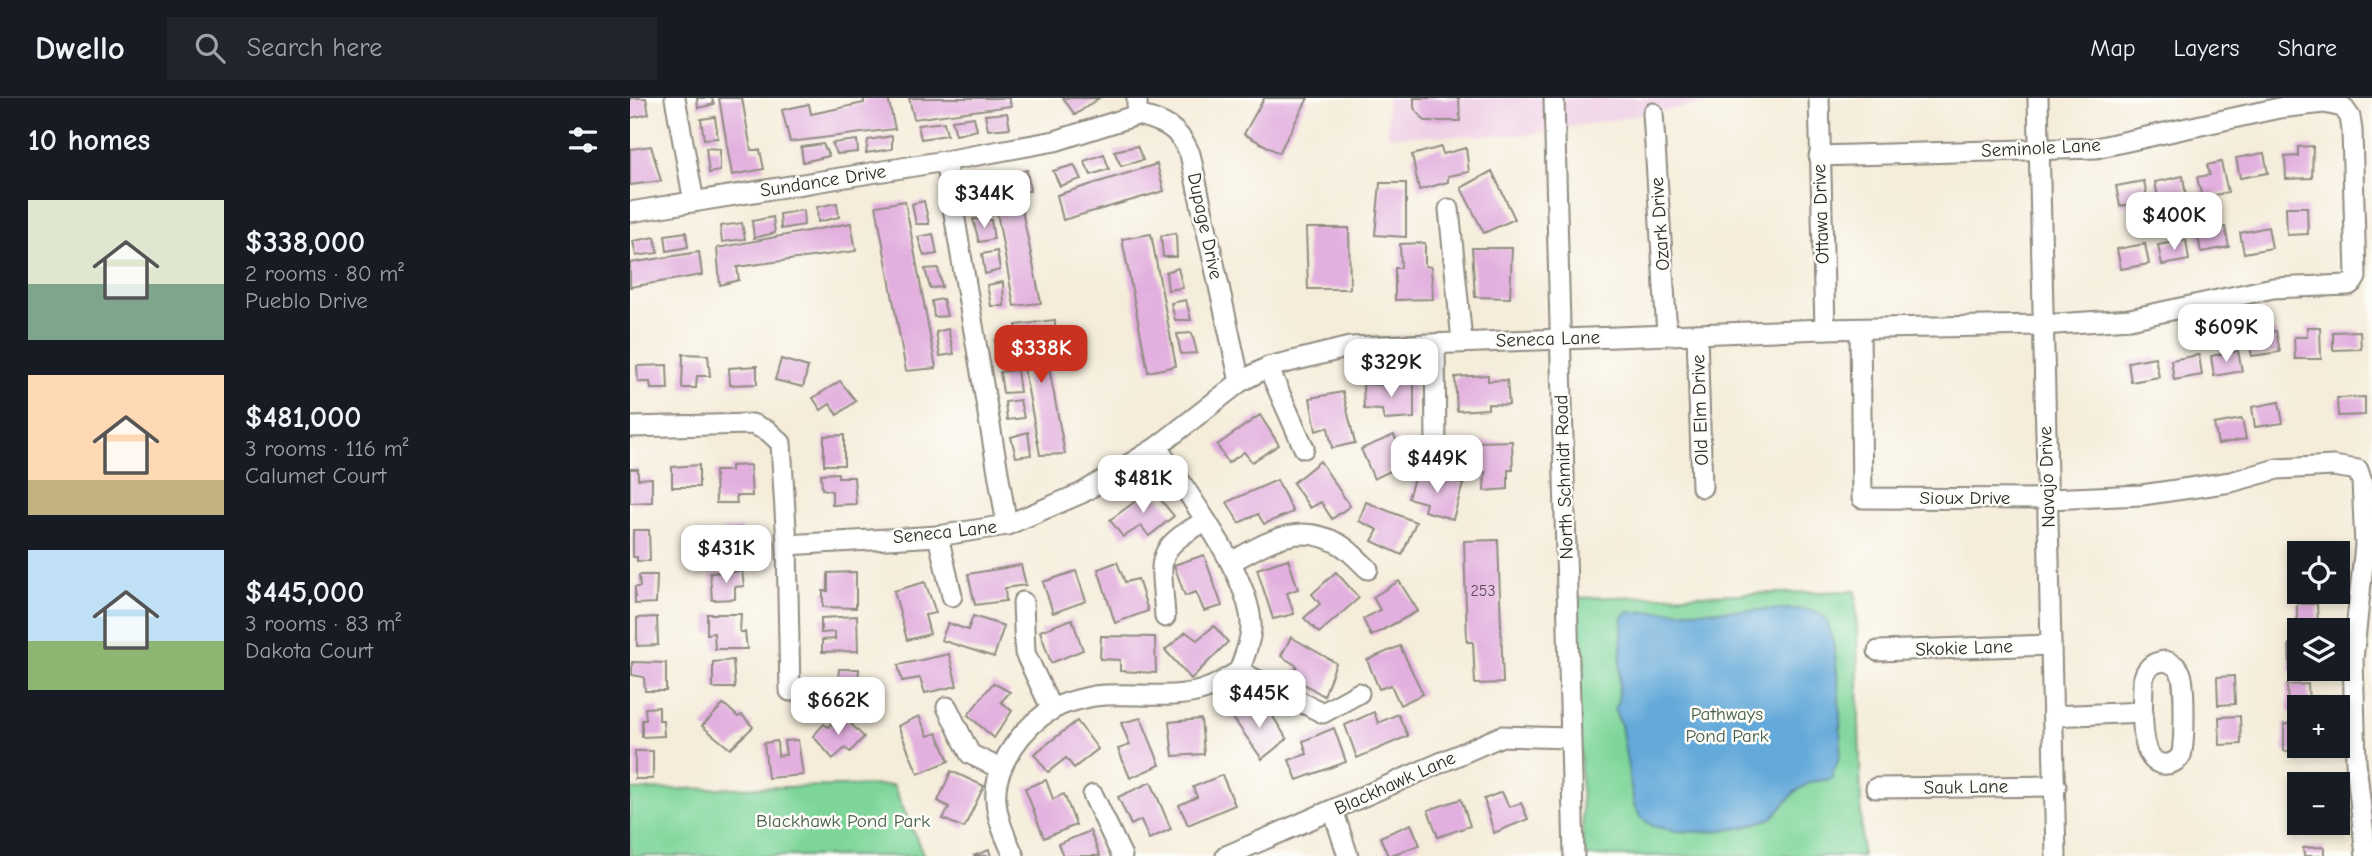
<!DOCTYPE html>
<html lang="en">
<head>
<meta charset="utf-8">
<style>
  :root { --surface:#171b24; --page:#20242c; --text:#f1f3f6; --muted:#9ea1a6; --line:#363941; --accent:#c8321e }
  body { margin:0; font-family:"Comic Neue",sans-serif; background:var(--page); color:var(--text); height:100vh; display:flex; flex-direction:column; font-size:26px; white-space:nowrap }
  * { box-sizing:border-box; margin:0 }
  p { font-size:23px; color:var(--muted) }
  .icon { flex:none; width:38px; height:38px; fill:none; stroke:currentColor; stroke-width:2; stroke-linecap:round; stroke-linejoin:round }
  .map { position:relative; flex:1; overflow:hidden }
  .panel { display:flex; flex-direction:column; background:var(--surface); width:630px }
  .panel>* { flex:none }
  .tools { position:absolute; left:1657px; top:443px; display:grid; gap:14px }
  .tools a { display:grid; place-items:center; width:63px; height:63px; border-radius:0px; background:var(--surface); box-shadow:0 4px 10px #0003; font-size:35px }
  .price { position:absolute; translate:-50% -60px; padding:0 16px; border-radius:14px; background:#fff; color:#222; font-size:23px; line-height:46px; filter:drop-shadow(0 2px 4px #0008) }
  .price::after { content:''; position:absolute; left:50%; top:42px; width:21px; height:16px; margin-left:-10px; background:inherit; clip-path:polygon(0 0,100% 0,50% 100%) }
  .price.on { background:var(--accent); color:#fff }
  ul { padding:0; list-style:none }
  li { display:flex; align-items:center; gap:21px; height:175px; padding:0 28px }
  li span { display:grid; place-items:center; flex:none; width:196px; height:140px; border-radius:0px; color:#555 }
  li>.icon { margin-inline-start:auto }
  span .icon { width:84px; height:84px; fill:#fffc; stroke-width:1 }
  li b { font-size:30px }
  h2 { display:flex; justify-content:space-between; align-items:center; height:84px; padding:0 28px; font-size:30px }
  header { display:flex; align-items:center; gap:42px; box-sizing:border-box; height:98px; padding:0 35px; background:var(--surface); border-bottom:2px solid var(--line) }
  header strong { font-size:33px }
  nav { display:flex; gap:38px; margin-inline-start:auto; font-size:24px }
  .search { width:490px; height:63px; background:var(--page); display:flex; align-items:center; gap:18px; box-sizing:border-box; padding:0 24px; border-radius:0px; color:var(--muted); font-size:26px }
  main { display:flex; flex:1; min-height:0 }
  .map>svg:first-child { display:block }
  .built { fill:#efd0e6 }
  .green { fill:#7dd59a; stroke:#548062; stroke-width:2 }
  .water { fill:#63a9d9; stroke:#476a82; stroke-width:2 }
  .building { fill:#e2afde }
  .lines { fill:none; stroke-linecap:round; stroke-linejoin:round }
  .minor-casing { stroke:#908c82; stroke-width:23 }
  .minor { stroke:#fff; stroke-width:19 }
  .labels { text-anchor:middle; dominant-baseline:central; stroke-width:5; stroke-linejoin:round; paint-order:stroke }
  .number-label { font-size:16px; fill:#594c58 }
  .street-label { font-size:19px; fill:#2b2b2b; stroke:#fdfcf7 }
  .park-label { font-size:19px; fill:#445e4c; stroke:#fdfcf7 }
</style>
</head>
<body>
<header>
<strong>Dwello</strong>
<div class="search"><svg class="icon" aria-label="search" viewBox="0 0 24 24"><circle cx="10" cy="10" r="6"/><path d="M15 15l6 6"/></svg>Search here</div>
<nav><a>Map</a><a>Layers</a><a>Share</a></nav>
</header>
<main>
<section class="panel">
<h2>10 homes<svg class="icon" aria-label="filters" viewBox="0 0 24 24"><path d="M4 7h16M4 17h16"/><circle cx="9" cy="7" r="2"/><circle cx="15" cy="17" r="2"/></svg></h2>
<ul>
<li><span style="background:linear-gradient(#dfe7d0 60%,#7fa58c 0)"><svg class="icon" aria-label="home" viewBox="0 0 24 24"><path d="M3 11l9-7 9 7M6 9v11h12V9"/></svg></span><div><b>$338,000</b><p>2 rooms · 80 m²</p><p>Pueblo Drive</p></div></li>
<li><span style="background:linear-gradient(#ffd9b3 75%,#c2b280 0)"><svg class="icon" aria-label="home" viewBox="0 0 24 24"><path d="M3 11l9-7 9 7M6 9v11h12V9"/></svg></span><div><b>$481,000</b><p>3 rooms · 116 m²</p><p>Calumet Court</p></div></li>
<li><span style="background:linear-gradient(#bfe0f5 65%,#8fb573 0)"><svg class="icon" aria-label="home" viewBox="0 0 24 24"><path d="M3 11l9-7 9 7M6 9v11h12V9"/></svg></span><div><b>$445,000</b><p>3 rooms · 83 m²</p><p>Dakota Court</p></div></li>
</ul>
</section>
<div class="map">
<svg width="1742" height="758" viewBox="0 0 1742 758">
  <rect width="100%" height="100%" fill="#fdfcf7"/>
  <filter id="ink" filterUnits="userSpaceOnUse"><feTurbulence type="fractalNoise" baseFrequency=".0143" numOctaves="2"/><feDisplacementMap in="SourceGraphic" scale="14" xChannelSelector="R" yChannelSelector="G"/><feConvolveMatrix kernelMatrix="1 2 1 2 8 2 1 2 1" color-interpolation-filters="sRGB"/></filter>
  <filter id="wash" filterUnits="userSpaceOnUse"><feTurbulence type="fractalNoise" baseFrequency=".00686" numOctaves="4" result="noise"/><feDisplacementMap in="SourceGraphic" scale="28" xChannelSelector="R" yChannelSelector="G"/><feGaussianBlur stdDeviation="1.57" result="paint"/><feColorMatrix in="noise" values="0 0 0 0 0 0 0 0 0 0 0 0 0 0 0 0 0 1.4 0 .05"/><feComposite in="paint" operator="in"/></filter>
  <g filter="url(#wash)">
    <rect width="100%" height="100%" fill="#f5edda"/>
    <polygon class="built" points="757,0 1109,0 894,37 758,38"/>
    <g class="green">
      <polygon points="1226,493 1232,758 955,758 953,753 946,500"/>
      <polygon points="263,687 294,758 0,758 0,692"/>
    </g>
    <path class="water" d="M1122,512c16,0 58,-4 70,5 16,12 20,115 18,138 -1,8 -6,17 -9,26l-20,3 -16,10 -23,26 -30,10 -36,4 -30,-1 -23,-5 -12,-8 -7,-13 -13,-80 -7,-16 4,-8 5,-85 5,-4z"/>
    <g id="blocks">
      <g class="building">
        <polygon points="0,0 16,0 19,16 0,20"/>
        <polygon points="67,0 82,0 84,6 68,10"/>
        <polygon points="89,0 112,0 121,52 130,52 134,71 102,77"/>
        <polygon points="234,0 258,0 265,31 160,44 152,12 179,6 181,16 234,5"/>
        <polygon points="279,0 379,0 381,8 284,21"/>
        <polygon points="433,0 469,0 445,17"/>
        <polygon points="634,0 678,0 649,55 614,36"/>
        <polygon points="784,0 829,0 830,23 795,23 784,10"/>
        <polygon points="377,15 380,30 358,32 355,17"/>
        <polygon points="85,19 88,40 74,41 71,21"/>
        <polygon points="344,19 347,32 326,37 322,22"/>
        <polygon points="314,24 317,37 291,41 288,27"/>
        <polygon points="262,38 262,51 236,55 238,42"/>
        <polygon points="227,42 228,54 207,56 202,45"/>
        <polygon points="193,46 199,58 173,64 171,49"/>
        <polygon points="21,48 31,83 0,87 0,51"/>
        <polygon points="507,48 513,62 491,68 484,53"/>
        <polygon points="1683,48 1682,80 1656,81 1655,59 1668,58 1668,49"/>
        <polygon points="811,49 813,56 836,50 839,74 818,78 818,84 789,92 782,57"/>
        <polygon points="76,50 90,51 90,73 79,75"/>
        <polygon points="1634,55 1638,75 1610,80 1606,60"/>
        <polygon points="474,56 479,71 461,77 454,63"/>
        <polygon points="1591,64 1598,94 1572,100 1567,79 1580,77 1577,67"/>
        <polygon points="527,66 534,93 433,122 427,97"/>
        <polygon points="444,67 451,81 430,88 423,73"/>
        <polygon points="397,72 400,93 388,93 411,205 384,208 361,81"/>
        <polygon points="862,73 885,121 854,135 831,90"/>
        <polygon points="1553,78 1556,99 1529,104 1525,84"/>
        <polygon points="1514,83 1518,103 1490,108 1486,88"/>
        <polygon points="750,85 776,85 776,139 745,137"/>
        <polygon points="340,90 355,90 359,109 344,110"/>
        <polygon points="275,103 306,270 276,273 246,108"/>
        <polygon points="294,103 299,126 286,126 282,106"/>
        <polygon points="207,105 209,119 188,124 187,109"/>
        <polygon points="1656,109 1677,109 1678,136 1657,137"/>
        <polygon points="173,112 174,127 151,131 150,116"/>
        <polygon points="143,119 145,135 124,140 122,123"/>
        <polygon points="343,121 361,122 364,141 349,144"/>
        <polygon points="112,125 115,141 92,144 90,128"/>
        <polygon points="221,125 226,153 107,169 109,182 90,187 87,150"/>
        <polygon points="1595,129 1599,149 1571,154 1567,134"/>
        <polygon points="1638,129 1642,150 1614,155 1610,135"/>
        <polygon points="676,130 719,130 720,191 678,191"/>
        <polygon points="56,134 58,149 37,153 35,137"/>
        <polygon points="546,135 547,159 533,159 531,138"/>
        <polygon points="303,136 307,156 294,158 288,139"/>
        <polygon points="521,136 546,268 518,274 492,141"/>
        <polygon points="25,139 28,155 6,158 3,143"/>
        <polygon points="1556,142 1559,162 1532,167 1528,147"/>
        <polygon points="795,145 795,168 801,169 803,201 765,202 765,170 771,170 770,146"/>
        <polygon points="1515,146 1519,166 1491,171 1487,151"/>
        <polygon points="842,150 882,150 880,200 845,199"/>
        <polygon points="367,153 370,172 355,176 352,156"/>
        <polygon points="69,154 72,177 0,189 0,165"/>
        <polygon points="308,170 312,189 300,190 295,171"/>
        <polygon points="548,170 553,190 538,192 536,174"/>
        <polygon points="373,184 374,208 361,208 357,187"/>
        <polygon points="313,201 317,218 304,219 302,203"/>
        <polygon points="556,202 561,222 545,222 541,205"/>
        <polygon points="425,222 425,245 414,242 435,356 410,357 386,227"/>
        <polygon points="1677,229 1690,229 1691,261 1665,261 1664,239 1677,239"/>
        <polygon points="318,231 324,256 310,258 306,234"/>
        <polygon points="1646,233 1650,254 1622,258 1618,238"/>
        <polygon points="1730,233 1731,251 1703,252 1703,234"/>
        <polygon points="562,235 567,255 551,256 547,236"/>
        <polygon points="380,239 385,262 367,265 365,242"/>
        <polygon points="1608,253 1612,273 1584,278 1581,258"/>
        <polygon points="53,256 78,257 80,278 67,278 66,290 52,290"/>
        <polygon points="1569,257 1572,277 1544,282 1541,262"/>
        <polygon points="1525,259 1529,279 1501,284 1498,264"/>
        <polygon points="151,261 178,269 173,289 145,282"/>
        <polygon points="37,267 38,291 21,291 20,284 8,284 7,268"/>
        <polygon points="127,268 127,286 100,287 99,270"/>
        <polygon points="387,272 390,294 373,295 370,274"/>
        <polygon points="858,277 858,283 877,282 879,307 858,306 858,311 827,313 825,279"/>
        <polygon points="784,281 784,320 754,322 752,312 734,311 733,286 751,287 752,282"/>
        <polygon points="210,283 226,303 207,317 200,306 191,312 183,300"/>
        <polygon points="713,294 725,345 702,350 698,329 686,333 680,300"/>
        <polygon points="1735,299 1735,317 1708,318 1707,300"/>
        <polygon points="390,302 394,320 377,322 375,304"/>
        <polygon points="1649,304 1653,325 1625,329 1622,309"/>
        <polygon points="630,317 649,347 622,364 614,354 598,365 587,347"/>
        <polygon points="1612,321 1616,341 1588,346 1584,326"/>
        <polygon points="398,334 401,357 386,359 381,339"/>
        <polygon points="214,337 214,367 194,367 194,338"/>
        <polygon points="764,337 777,365 744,381 731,351"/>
        <polygon points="882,343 883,372 878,372 878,391 854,393 855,374 850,374 847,344"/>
        <polygon points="690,363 720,408 702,421 691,404 680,410 663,385"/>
        <polygon points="69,367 69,389 42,389 42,369"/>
        <polygon points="120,367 122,398 106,398 107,405 86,405 85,373 101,373 101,368"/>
        <polygon points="0,371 8,371 8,381 22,380 22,404 0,405"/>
        <polygon points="208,375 208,379 224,379 226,406 202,407 202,393 192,391 191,376"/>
        <polygon points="785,377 800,383 804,378 833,386 823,421 794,413 796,405 778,400"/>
        <polygon points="647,382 663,414 634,426 628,416 609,425 597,404"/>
        <polygon points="522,391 544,418 519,438 511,428 493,439 480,422"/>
        <polygon points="736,404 786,424 772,457 742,443 748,432 729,423"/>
        <polygon points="112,430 112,459 91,459 91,432"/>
        <polygon points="3,432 19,432 20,463 7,463 7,459 3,459"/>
        <polygon points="868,442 873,585 845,586 843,544 837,544 834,443"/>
        <polygon points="574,457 592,508 574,513 566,494 555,498 544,467"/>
        <polygon points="658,461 668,491 657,495 664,516 643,521 627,471"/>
        <polygon points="487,464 495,484 508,481 518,513 485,525 468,471"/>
        <polygon points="1660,465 1670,465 1670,492 1661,493"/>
        <polygon points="391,467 396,487 375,490 376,503 345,507 338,476"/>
        <polygon points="112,473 114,488 105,489 105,501 82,502 80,475"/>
        <polygon points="446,473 456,503 423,515 413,484"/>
        <polygon points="226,474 226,510 193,509 193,493 198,493 198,475"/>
        <polygon points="706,474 729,500 689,535 674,520 690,506 682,496"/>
        <polygon points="9,477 27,477 26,505 5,506 5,489 10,489"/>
        <polygon points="769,483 788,513 741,538 733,521 750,512 743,499"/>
        <polygon points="295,484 306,515 295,517 300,536 277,542 264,493"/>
        <polygon points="1667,506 1687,506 1688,532 1667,532"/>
        <polygon points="77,516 111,516 110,534 115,534 117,551 85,551 84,535 77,536"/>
        <polygon points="227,518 228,553 192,554 192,542 205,541 205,534 191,535 191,520"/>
        <polygon points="343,518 374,528 364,559 311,542 318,525 338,532"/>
        <polygon points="27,519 28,547 7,548 7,520"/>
        <polygon points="442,521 453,552 421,565 410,533"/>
        <polygon points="584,528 598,544 561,581 535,552 556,534 567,542"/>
        <polygon points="471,538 525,539 526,575 490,573 490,562 470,561"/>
        <polygon points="661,539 706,565 694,598 661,578 667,568 651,558"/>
        <polygon points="1659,546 1670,546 1670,573 1660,573"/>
        <polygon points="770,548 793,596 770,607 761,587 749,591 737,562"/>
        <polygon points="319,556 327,588 295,595 290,580 272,583 268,567"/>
        <polygon points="103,562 105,590 83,590 83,564"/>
        <polygon points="2,564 36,565 36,593 15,593 14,579 2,577"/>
        <polygon points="209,571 229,571 227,597 207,596"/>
        <polygon points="1604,578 1605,606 1588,607 1587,579"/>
        <polygon points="363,585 380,594 371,604 382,613 364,640 338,617"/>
        <polygon points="1678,586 1679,609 1670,609 1670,613 1658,614 1657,587"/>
        <polygon points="617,604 629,621 640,614 657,641 632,661 601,617"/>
        <polygon points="94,606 108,619 112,617 123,629 100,651 72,628"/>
        <polygon points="29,609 29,622 33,622 34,638 12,639 12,622 16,622 15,610"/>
        <polygon points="744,614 748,625 768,616 778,638 727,660 715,627"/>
        <polygon points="211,616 234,639 220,654 215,650 203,661 183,638 194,626 198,629"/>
        <polygon points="289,618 298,638 307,635 319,663 288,676 268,628"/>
        <polygon points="1610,618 1611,646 1590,647 1589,619"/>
        <polygon points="511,620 530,667 500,680 488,651 500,647 491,625"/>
        <polygon points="571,621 574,656 543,658 539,624"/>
        <polygon points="447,623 468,651 444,670 436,660 418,674 404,656"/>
        <polygon points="1654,626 1670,626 1670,648 1675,648 1675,652 1654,653"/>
        <polygon points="704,630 716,664 667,682 659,662 677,656 673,643"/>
        <polygon points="168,642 173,677 138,680 134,645 147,643 148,658 156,657 154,643"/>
        <rect x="5" y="653" width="18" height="28"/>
        <polygon points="321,673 354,688 334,730 313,721 319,709 308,703"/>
        <polygon points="592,677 605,707 558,727 549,707 567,699 563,689"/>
        <polygon points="416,682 423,701 434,696 446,727 414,740 395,690"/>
        <polygon points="521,684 541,731 519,741 511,722 501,727 488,699"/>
        <polygon points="872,694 879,709 891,705 898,721 864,735 854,701"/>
        <polygon points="831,701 840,728 808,739 798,712"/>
        <polygon points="1670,724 1690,724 1691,734 1670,735"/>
        <polygon points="781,726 790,747 758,758 750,739"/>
        <polygon points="460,733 470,758 433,758 428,746"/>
        <polygon points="1694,749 1694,758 1674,758 1673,750"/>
        <polygon points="359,752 361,758 343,758"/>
      </g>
    </g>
  </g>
  <g filter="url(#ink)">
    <use href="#blocks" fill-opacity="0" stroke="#908c82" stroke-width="2"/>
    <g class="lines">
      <g class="minor-casing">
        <g id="minor">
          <polyline points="45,0 64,104"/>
          <path d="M507,0v17c27,6 42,13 53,39l50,228"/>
          <polyline points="924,0 944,758"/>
          <polyline points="1189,0 1195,231"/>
          <polyline points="1408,0 1426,758"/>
          <polyline points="1023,15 1037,236"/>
          <polyline points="315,63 377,427"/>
          <polyline points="819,111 832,243"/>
          <polyline points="0,114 315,63 425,43 507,17"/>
          <polyline points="1230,231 1232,400 1418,401 1512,397 1601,384 1647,371 1703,368 1728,372 1732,384 1735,447 1723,561 1726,664 1736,758"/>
          <polyline points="1067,236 1072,389"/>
          <polyline points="805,246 806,350"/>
          <polyline points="638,269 674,350"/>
          <polyline points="0,329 122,326 138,333 151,345 157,447 160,593"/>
          <polyline points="308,438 322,498"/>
          <polyline points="157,447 308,438 377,427 452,395 527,349 610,284 638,269 720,249 1195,231 1412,227 1500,221 1643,190 1719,187 1723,184 1726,179 1722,32 1720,19 1713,9 1694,5 1649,10 1466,50 1189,58"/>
          <path d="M601,464c37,-20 67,-41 108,-18 11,6 20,17 29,25"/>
          <polyline points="393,504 395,555 422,612"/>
          <path d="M535,519c-3,-56 -15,-67 41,-96"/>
          <polyline points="1248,553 1421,547"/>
          <path d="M1535,563c7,2 13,5 16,13 4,8 4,74 0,81 -3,6 -11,10 -18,9 -26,-2 -20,-63 -20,-83 2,-12 9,-19 22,-20z"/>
          <polyline points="609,573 693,615 729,595"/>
          <polyline points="317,609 340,656 371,671"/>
          <polyline points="1423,618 1513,614"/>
          <polyline points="1246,690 1426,688"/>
          <polyline points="463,697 492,758"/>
          <polyline points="703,712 718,758"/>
          <path d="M384,758c-8,-18 -17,-36 -18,-56 -3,-34 28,-75 57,-91 12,-7 28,-10 41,-13 36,-5 84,6 117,-9 10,-4 19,-11 28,-16 5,-13 11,-28 12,-42 3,-49 -67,-140 -94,-182"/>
          <polyline points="596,758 872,638 940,640"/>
        </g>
      </g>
      <use href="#minor" class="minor"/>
    </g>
  </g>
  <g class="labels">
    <g class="number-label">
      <text x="853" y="493">253</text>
    </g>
    <g class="street-label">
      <text transform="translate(1411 50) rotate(-3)">Seminole Lane</text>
      <text transform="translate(193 83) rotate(-9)">Sundance Drive</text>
      <text transform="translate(1191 116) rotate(-92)">Ottawa Drive</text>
      <text transform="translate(1030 126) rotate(-94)">Ozark Drive</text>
      <text transform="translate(575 128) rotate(78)">Dupage Drive</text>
      <text transform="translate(918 241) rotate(-2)">Seneca Lane</text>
      <text transform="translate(1070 312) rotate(-92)">Old Elm Drive</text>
      <text transform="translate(934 379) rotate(-92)">North Schmidt Road</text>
      <text transform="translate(1417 379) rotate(-92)">Navajo Drive</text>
      <text x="1335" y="400">Sioux Drive</text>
      <text transform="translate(315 434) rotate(-6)">Seneca Lane</text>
      <text transform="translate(1334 550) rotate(-2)">Skokie Lane</text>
      <text transform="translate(765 685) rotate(-24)">Blackhawk Lane</text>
      <text transform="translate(1336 689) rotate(-1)">Sauk Lane</text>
    </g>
    <g class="park-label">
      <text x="1097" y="616">Pathways<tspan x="1097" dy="22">Pond Park</tspan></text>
      <text x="213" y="723">Blackhawk Pond Park</text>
    </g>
  </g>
</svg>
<div class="tools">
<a><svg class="icon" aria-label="locate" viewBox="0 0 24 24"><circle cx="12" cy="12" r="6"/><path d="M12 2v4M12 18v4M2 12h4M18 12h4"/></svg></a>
<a><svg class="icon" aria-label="layers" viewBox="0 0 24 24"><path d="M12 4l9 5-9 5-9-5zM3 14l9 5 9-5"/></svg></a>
<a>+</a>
<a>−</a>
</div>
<b class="price" style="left:354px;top:132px">$344K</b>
<b class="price" style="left:1544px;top:154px">$400K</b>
<b class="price" style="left:1596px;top:266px">$609K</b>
<b class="price on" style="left:411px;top:287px">$338K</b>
<b class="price" style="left:761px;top:301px">$329K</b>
<b class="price" style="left:807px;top:397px">$449K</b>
<b class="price" style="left:513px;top:417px">$481K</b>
<b class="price" style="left:96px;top:487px">$431K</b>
<b class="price" style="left:629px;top:632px">$445K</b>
<b class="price" style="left:208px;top:639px">$662K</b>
</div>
</main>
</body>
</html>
